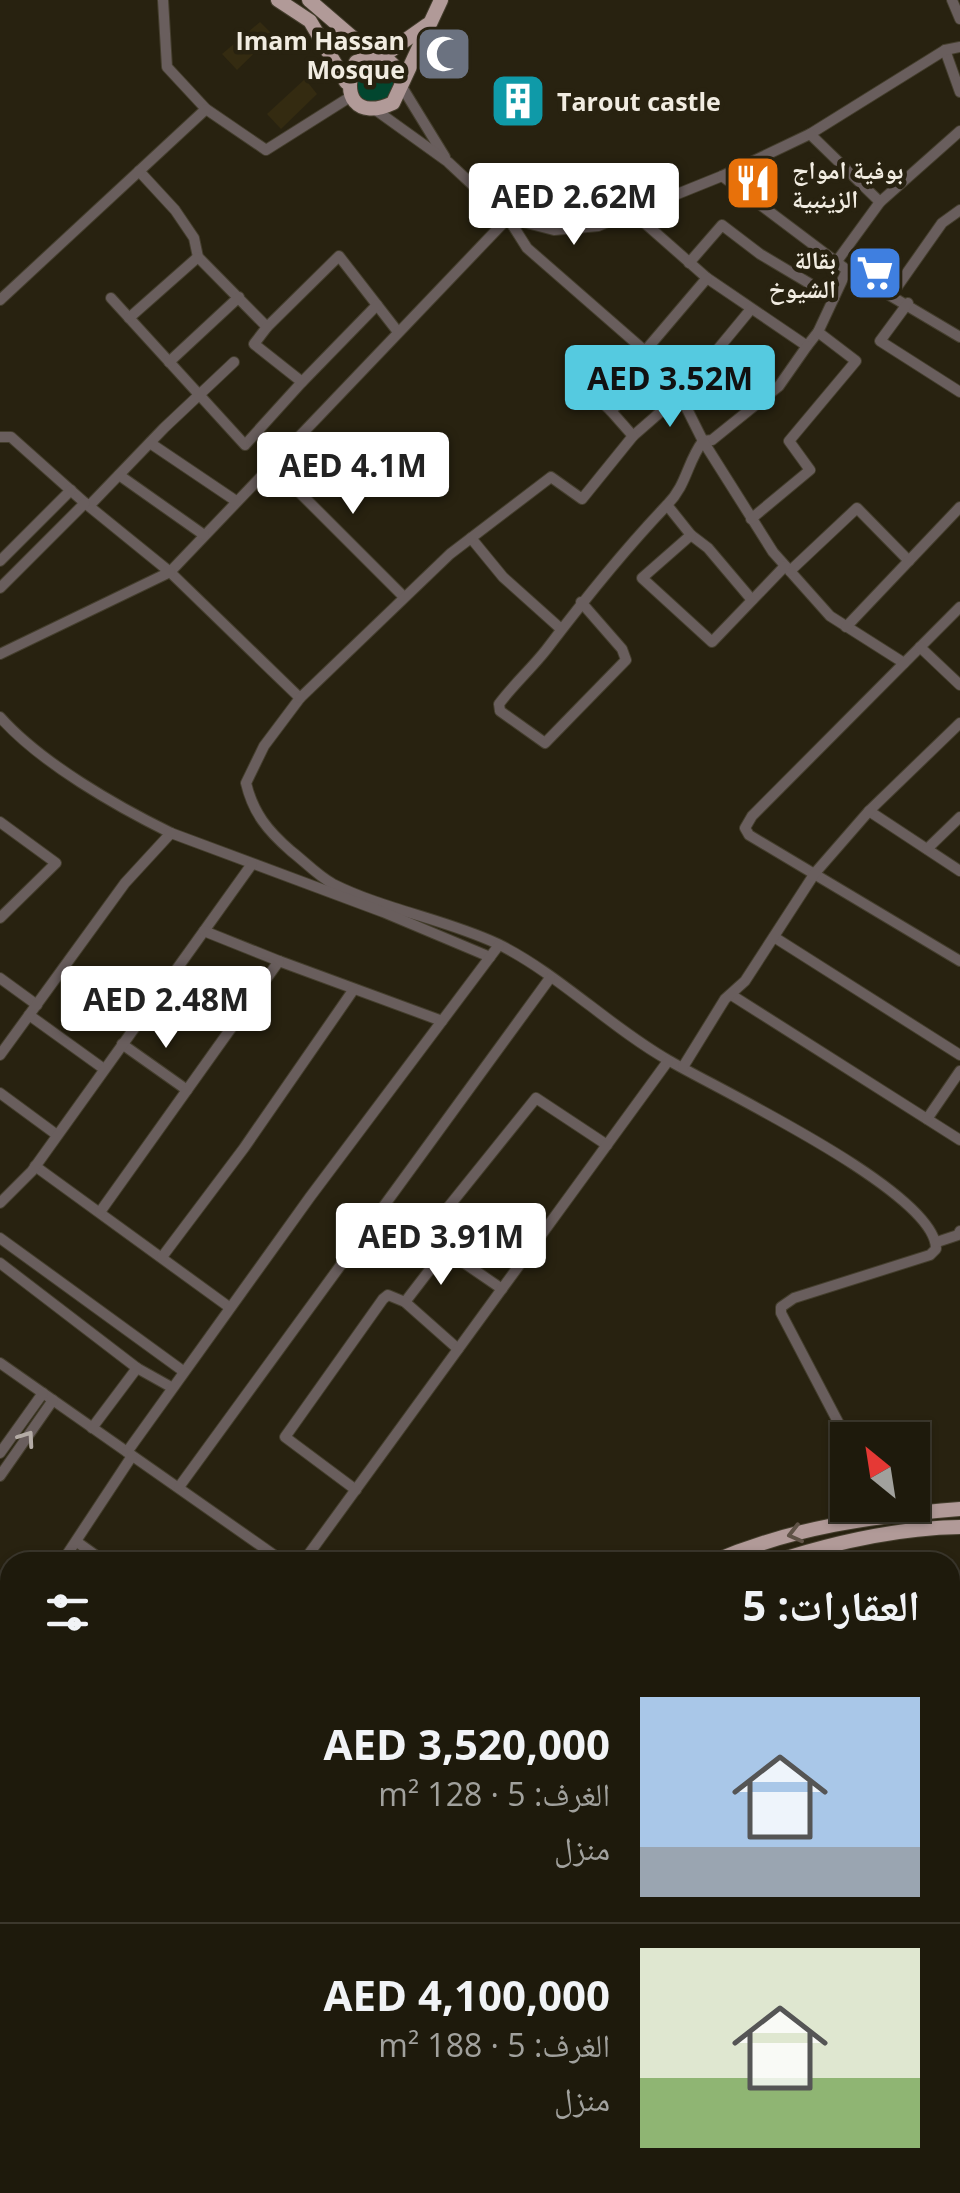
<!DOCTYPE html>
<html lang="ar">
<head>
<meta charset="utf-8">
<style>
  :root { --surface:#1e1a0c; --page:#2b271a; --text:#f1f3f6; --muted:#a1a19d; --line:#3c382d; --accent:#55cae0 }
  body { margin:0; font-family:"Open Sans","Noto Naskh Arabic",sans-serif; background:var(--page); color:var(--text); direction:rtl; height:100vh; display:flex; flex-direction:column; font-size:38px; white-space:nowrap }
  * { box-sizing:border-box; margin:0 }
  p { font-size:32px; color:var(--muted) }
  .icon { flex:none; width:55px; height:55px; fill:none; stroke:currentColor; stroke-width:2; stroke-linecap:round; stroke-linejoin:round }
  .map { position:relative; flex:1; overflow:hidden; direction:ltr }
  .panel { position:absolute; left:0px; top:1552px; width:960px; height:642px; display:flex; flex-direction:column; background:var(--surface); border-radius:30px 30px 0 0; box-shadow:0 2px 8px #0004,0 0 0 2px var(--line); direction:rtl }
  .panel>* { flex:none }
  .needle { width:65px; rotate:330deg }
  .tools { position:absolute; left:830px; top:1422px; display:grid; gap:20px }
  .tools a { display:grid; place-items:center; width:100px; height:100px; border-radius:0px; background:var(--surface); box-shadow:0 2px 8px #0004,0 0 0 2px var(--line); font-size:50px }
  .price { position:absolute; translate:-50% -85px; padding:0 22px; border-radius:10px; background:#fff; color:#222; font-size:32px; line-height:65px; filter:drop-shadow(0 2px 5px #0008) }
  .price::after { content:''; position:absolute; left:50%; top:60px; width:30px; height:22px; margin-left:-15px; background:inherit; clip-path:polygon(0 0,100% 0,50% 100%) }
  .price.active { background:var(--accent); color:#111 }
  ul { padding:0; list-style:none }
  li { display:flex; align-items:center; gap:30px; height:250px; padding:0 40px }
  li+li { border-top:2px solid var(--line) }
  li span { display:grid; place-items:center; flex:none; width:280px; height:200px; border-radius:0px; color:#555 }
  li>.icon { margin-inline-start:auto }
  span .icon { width:120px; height:120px; fill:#fffc; stroke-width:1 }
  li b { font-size:42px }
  h2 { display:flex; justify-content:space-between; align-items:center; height:120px; padding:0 40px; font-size:42px }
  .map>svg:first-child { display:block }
  .built { fill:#342b11 }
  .green { fill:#02462f }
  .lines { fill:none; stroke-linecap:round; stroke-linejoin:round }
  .minor-casing { stroke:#443e2d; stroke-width:12 }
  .major-casing { stroke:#443e2d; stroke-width:16 }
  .minor { stroke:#695e5d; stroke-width:10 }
  .major { stroke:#b19a98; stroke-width:14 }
  .oneway { stroke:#b4aca6 }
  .oneway2 { stroke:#5f5246 }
  .labels { text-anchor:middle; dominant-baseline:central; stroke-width:9; stroke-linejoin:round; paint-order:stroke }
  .poi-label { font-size:25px; font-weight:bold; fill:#f1ece1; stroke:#282210; text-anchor:end }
</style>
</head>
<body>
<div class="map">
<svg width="960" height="2193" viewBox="0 0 960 2193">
  <rect width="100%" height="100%" fill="#282210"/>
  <g class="built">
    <polygon points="260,22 273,35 237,70 222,54"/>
    <polygon points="305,79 317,94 281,129 267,114"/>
  </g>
  <circle class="green" cx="373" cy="84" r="20"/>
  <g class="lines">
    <g class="minor-casing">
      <g id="minor">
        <polyline points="163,0 167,67 206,109 266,150 350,97"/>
        <polyline points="952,0 960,19"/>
        <polyline points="945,50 960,92"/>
        <polyline points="402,87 445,157"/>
        <polyline points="377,111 448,162 508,218 554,230 598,226 722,176 810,134 945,50 960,47"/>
        <polyline points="810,134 880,202"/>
        <polyline points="139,171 175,210 194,238 198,257 267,327 339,256 398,332"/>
        <polyline points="722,176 847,270 960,337"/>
        <polyline points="631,211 707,278 807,346 818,332 847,270"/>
        <polyline points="837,261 880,202 960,131"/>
        <polyline points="689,263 722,225 760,254 834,298"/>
        <polyline points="892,294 942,223 960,210"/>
        <polyline points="111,298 245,445 302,382"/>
        <polyline points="0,300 206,109"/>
        <polyline points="908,303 880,341 960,392"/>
        <polyline points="129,318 198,257"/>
        <polyline points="267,327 254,344 302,382 377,305"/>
        <path d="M645,351l-118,-103 -19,-30 -338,354 130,126 -36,48 -18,37c7,30 22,48 45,68 13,10 27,25 42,33 52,26 112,35 165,60 59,29 112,83 170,116 49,29 269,132 268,189l-6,6 -136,43 -13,9v6l67,128"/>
        <polyline points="169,362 239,297"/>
        <polyline points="658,363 680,395 751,309"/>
        <polyline points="581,382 611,411"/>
        <polyline points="633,436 680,395 703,441 712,440 779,386 807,346"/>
        <polyline points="0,437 11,437 85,503 170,572 0,654"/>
        <polyline points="150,443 236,501"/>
        <polyline points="273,466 404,597"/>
        <polyline points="119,475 204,535"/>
        <path d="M667,505c20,-20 20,-43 36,-64l70,111 57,64 74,47"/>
        <polyline points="89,506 164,428 234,362"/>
        <polyline points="751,519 810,470 789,441 856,361 818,332"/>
        <polyline points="691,535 708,548 752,600"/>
        <polyline points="471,538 503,577 561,629"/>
        <polyline points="0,561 71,490"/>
        <polyline points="790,571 857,508 909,561"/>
        <polyline points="0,588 85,503"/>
        <path d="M581,602l41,47 4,11 -81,83 -45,-32 -1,-7c14,-19 32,-35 47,-54 38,-50 77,-99 121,-145l24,30 -49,43 70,64 73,-76"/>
        <polyline points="960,607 752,816 745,828 749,835 960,961"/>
        <polyline points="846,627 960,507"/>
        <polyline points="920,647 960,685"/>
        <polyline points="300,698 450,554 551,477 582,499 633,436 611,411 658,363 645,351 707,278"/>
        <path d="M0,717c41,46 116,89 171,116"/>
        <polyline points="869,811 960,871"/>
        <polyline points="0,822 56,863 0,918"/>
        <polyline points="927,849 960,817"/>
        <polyline points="774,937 960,1055"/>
        <polyline points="279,961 442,1021"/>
        <polyline points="0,978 37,1005"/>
        <polyline points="733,996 960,1140"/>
        <polyline points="29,1015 104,1069"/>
        <polyline points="122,1044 187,1090"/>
        <polyline points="0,1055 125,883 171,833 383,912 490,957"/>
        <polyline points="683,1067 725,999 745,981 815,873 869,811 960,723"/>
        <polyline points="0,1093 57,1135"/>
        <polyline points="927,1119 960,1071"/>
        <polyline points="35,1166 229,1307"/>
        <polyline points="0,1203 32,1171 252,864"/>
        <polyline points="380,1211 425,1236 502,1289"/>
        <polyline points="100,1212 279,961 204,931"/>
        <polyline points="425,1236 536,1098 607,1145"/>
        <polyline points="0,1238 183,1371"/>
        <polyline points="937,1242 958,1235 960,1231"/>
        <polyline points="162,1257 244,1148 354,989"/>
        <polyline points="0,1263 137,1368 171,1387"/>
        <polyline points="405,1302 445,1250"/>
        <polyline points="0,1363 284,1562"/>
        <polyline points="92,1428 137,1368"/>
        <polyline points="127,1452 310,1197 499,945"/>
        <polyline points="0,1453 43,1393"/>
        <polyline points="0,1476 53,1400"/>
        <polyline points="179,1487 550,978"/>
        <polyline points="356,1490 285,1437 383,1299 388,1295 405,1302 458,1349"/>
        <polyline points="77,1542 105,1562"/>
        <polyline points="62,1562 132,1456"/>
        <polyline points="303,1562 668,1061"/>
        <polyline points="0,1588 10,1595"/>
        <polyline points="950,1632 960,1652"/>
        <polyline points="0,1645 10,1631"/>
        <polyline points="950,1686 960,1705"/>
        <polyline points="950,1778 960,1774"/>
        <polyline points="3,1799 10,1789"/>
        <polyline points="0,1816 9,1803"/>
        <polyline points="950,1935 960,1955"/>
        <polyline points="950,1998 960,1993"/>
        <polyline points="950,2014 960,2009"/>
        <polyline points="950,2125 960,2120"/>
        <polyline points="0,2143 10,2156"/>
        <polyline points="950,2166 960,2186"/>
        <polyline points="32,2185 38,2193"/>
        <polyline points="58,2185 64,2193"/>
        <polyline points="385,2185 390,2193"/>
        <polyline points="559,2185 563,2193 579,2185"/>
        <polyline points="631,2185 635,2193"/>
        <polyline points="732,2185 736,2193"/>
        <polyline points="845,2185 849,2193"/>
        <polyline points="103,2193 114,2185"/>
        <polyline points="251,2193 266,2185"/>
        <polyline points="594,2193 610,2185"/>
        <polyline points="816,2193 831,2185"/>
      </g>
    </g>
    <g class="major-casing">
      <g id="major">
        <polyline points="278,0 310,21 346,82"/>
        <polyline points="309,0 373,55"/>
        <polyline points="383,56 427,25"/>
        <path d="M402,79c-11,-24 -24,-26 -46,-17 -16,34 1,58 37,41l48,-103"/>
        <path d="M712,1562c81,-35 161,-46 248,-53"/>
        <path d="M774,1562c61,-20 122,-34 186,-35"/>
        <polyline points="0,1912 10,1917"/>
        <polyline points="0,1929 10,1935"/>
        <polyline points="0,2079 10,2072"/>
        <polyline points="0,2109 10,2122"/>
      </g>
    </g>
    <use href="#minor" class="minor"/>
    <use href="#major" class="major"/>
  </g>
  <defs><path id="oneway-chevron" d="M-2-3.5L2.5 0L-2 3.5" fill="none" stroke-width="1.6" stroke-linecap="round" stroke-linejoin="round" transform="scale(2.5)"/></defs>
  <use class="oneway" href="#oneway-chevron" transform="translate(27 1438) rotate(-55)"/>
  <use class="oneway2" href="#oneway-chevron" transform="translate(795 1534) rotate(166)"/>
  <defs>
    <g id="mosque-square" transform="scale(2.875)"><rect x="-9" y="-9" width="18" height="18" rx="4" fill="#6b7280" stroke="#282210"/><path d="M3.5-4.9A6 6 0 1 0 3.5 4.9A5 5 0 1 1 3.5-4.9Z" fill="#fff"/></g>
    <g id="building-square" transform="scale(2.875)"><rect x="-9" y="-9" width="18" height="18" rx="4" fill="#0f9aa8" stroke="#282210"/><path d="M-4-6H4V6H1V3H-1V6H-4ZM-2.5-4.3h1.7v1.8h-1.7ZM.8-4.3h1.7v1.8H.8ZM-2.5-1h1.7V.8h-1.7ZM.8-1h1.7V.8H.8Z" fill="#fff"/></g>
    <g id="restaurant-square" transform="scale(2.875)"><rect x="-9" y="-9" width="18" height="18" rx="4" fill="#e8710a" stroke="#282210"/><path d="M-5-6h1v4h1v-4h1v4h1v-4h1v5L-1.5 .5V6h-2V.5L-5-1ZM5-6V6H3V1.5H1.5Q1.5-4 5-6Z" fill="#fff"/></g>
    <g id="supermarket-square" transform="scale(2.875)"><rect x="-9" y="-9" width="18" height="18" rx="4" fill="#3f7fe0" stroke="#282210"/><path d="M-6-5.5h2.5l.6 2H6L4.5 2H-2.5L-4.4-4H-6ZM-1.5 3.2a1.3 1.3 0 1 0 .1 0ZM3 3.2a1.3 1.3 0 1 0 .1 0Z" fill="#fff"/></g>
  </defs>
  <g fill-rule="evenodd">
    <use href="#mosque-square" x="444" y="54"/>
    <use href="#building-square" x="518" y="101"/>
    <use href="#restaurant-square" x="753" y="183"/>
    <use href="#supermarket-square" x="875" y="273"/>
  </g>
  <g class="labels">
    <g class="poi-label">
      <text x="405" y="40">Imam Hassan<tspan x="405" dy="29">Mosque</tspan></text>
      <text x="557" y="101" text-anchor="start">Tarout castle</text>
      <text x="792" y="169" text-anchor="start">بوفية امواج<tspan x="792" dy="29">الزينبية</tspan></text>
      <text x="836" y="259">بقالة<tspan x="836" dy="29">الشيوخ</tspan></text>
    </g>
  </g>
</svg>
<div class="tools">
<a><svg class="needle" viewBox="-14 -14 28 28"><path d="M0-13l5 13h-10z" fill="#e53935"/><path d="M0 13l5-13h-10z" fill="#a1a19d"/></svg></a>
</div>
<b class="price" style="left:574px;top:248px">AED 2.62M</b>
<b class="price active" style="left:670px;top:430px">AED 3.52M</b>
<b class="price" style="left:353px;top:517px">AED 4.1M</b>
<b class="price" style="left:166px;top:1051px">AED 2.48M</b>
<b class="price" style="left:441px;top:1288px">AED 3.91M</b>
<section class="panel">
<h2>العقارات: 5<svg class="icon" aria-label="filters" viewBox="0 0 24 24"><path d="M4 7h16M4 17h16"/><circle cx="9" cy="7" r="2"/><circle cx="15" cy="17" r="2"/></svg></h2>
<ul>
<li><span style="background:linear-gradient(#a9c7e8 75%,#9aa5b1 0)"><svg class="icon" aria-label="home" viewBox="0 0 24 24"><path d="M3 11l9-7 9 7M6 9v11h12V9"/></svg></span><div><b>AED 3,520,000</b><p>الغرف: 5 · 128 m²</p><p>منزل</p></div></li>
<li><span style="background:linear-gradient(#dfe7d0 65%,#8fb573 0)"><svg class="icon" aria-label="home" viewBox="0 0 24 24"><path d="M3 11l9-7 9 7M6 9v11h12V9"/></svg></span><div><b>AED 4,100,000</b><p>الغرف: 5 · 188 m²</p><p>منزل</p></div></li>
</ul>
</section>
</div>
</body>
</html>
